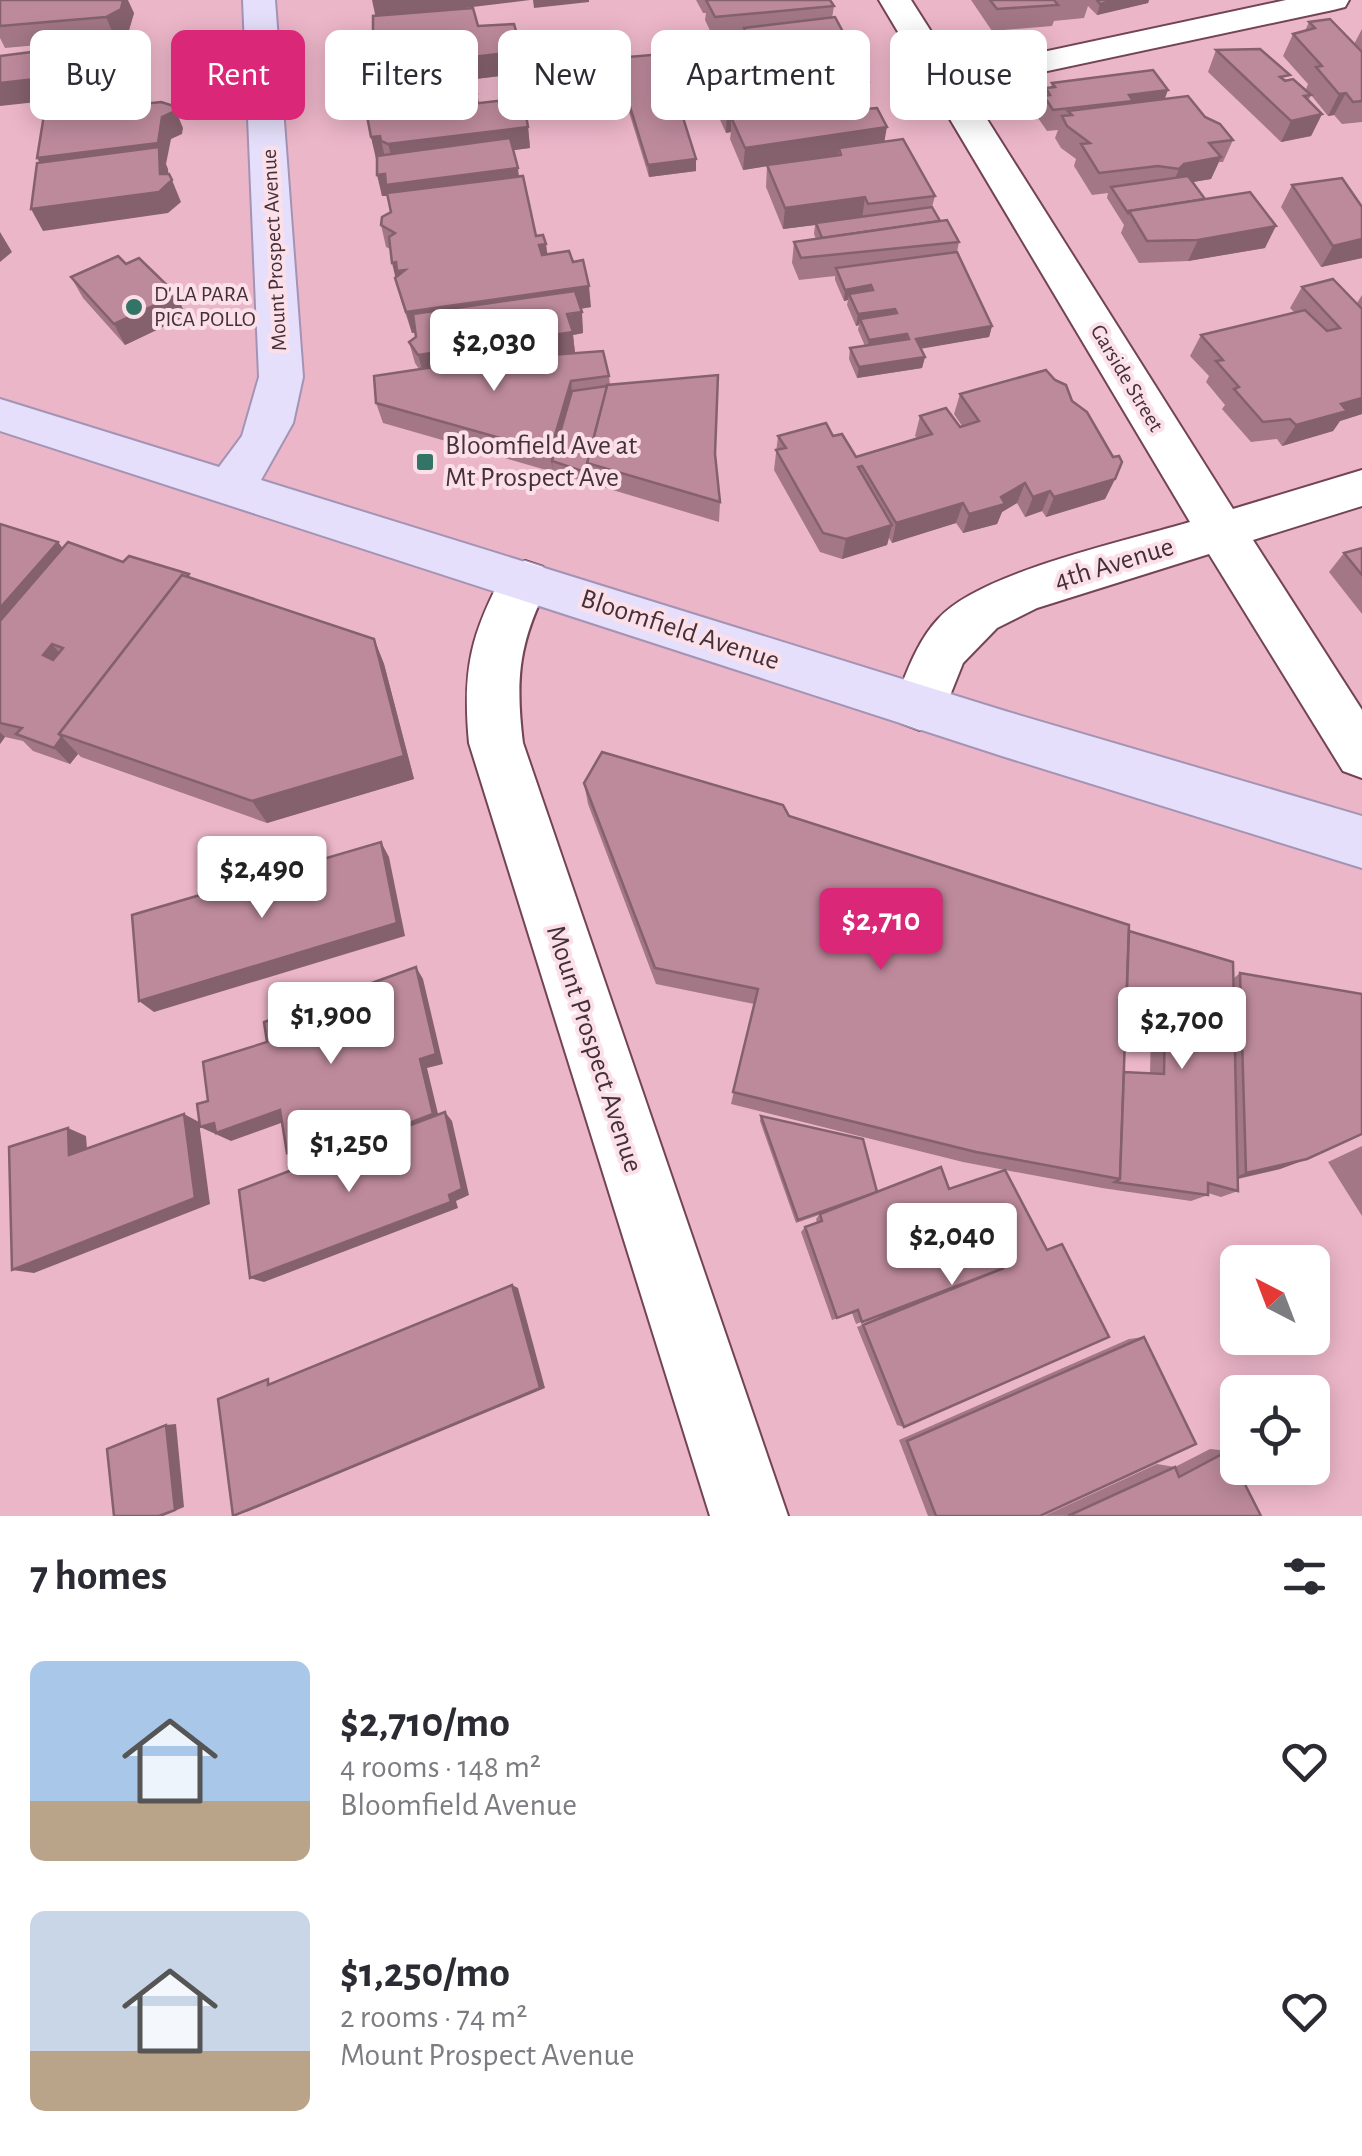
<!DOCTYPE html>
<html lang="en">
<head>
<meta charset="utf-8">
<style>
  :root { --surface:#fff; --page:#f7f7f7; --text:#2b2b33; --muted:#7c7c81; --accent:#db2777 }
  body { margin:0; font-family:"Alegreya Sans",sans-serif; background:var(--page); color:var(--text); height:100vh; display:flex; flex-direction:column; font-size:38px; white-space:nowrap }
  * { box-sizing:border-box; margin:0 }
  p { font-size:32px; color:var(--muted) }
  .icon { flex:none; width:55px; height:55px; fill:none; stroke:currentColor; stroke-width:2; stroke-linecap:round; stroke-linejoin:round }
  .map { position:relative; height:1516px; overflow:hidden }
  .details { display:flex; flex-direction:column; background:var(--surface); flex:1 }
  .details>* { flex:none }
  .top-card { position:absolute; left:30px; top:30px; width:1302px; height:90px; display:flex; gap:20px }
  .needle { width:65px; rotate:318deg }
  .controls { position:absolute; left:1220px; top:1245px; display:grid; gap:20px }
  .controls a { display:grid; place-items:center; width:110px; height:110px; border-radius:15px; background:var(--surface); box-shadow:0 5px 25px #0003; font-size:50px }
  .price { position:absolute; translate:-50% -85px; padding:0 22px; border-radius:10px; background:#fff; color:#222; font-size:32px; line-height:65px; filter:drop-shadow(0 2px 5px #0008) }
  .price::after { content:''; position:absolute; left:50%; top:60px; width:30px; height:22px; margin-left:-15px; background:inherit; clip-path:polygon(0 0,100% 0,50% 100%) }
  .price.current { background:var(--accent); color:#fff }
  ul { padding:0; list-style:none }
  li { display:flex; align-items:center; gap:30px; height:250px; padding:0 30px }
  li span { display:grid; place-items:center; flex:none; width:280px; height:200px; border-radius:15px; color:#555 }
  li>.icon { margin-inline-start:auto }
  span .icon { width:120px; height:120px; fill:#fffc; stroke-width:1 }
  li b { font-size:42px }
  h2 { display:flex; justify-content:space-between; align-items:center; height:120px; padding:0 30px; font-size:42px }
  .chip { padding:0 35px; border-radius:15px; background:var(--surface); box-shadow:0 5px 25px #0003; font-size:35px; line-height:90px }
  .chip.current { background:var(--accent); color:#fff }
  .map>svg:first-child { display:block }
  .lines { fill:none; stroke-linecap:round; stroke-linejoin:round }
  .minor-casing { stroke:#724455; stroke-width:4 }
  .major-casing { stroke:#a393b4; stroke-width:4 }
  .minor { fill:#fff; fill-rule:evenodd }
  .major { fill:#e6dffb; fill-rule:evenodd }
  .wall { fill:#a37786; fill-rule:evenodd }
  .shaded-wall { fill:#84616d }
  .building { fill:#bd8a9c; stroke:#84616d; stroke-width:2.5; fill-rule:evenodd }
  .poi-dot { fill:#327566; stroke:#fce0e9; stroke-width:4 }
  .labels { text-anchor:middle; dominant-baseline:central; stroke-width:8; stroke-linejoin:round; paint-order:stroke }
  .far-street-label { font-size:22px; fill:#453037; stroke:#fce0e9 }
  .far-poi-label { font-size:22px; fill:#453037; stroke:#fce0e9; text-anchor:start }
  .poi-label { font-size:28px; fill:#453037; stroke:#fce0e9; text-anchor:start }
  .street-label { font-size:28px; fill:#453037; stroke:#fce0e9 }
</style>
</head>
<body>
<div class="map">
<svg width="1362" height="1516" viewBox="0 0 1362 1516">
  <rect width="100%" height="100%" fill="#ecb6c9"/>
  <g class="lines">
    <g class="minor-casing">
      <g id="minor">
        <path d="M879,0h32l42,66 62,-8 271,-58h63l-4,7 -12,3 -318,68 -49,8 267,423 129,-39v36l-109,34 109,170v68l-19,-7 -134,-217 -172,54 -40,20 -34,35 -24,60 -19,7 -19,-7 -8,-16c12,-30 23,-65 46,-89 42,-46 188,-77 251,-96z"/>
        <path d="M525,561l18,6 7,14c-31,60 -35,96 -27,162l265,773h-78l-241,-773c-7,-74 2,-111 38,-176z"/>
      </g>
    </g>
    <g class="major-casing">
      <polygon id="major" points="243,0 275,0 303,377 293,423 261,480 1005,711 1362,816 1362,868 1005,757 0,431 0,399 219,467 242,436 259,377"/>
    </g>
    <use href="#minor" class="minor"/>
    <use href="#major" class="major"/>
  </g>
  <g class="wall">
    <polygon points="0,0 134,13 129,30 115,38 5,48 0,38"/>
    <polygon points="696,0 830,0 834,6 832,18 850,45 848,57 846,57 865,106 885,141 935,196 932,207 940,221 959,242 957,252 992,326 989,337 921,348 925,357 922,368 857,378 849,359 850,348 865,346 858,330 859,325 856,326 847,305 848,300 844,301 835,280 835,276 799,280 792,263 794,242 816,239 814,234 815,225 783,229 766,187 767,166 743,170 730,139 731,132 726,133 712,102 713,80 773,73 771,67 772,56 774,55 770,47 748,50 743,36 714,39 705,20 706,13 703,13"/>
    <polygon points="971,0 1149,0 1148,3 1097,15 1088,6 1084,18 1054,21 1052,26 992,31"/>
    <polygon points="441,11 478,26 525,73 475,79 479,103 528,127 530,148 513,150 519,176 536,236 547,254 591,307 581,309 583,333 573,335 575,353 609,376 610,385 715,455 720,502 719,522 553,472 383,423 376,403 419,369 415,363 409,342 416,337 415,332 412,333 401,300 390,249 386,247 381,225 391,212 387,196 382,196 377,159 371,137 381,115 373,57 376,16"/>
    <polygon points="1309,22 1354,44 1362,29 1362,122 1342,124 1334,115 1328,116 1311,95 1308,101 1322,114 1311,136 1281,142 1208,72 1216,50 1288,80 1309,93 1306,89 1308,84 1283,56 1293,34 1305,31"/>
    <polygon points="615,58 696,159 696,171 649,177 616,70"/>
    <polygon points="1052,83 1165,99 1205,117 1233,140 1223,162 1219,162 1211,179 1193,182 1205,199 1265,248 1188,261 1139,263 1121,233 1124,225 1107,198 1108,193 1092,195 1074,166 1076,159 1061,148 1055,138 1058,130 1047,131 1038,118 1046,88 1051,88"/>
    <polygon points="1292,185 1362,207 1362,258 1321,267 1281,207"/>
    <polygon points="126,264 186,316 125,345 83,298 71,277"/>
    <polygon points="1302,287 1357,303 1362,295 1362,414 1340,421 1333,431 1282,446 1277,439 1251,442 1222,409 1225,405 1206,382 1209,376 1190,356 1201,335 1294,312 1290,308"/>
    <polygon points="960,394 1072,401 1115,479 1105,499 1046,517 1042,511 1025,517 1017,503 1002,512 997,524 963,533 956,523 892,543 889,538 887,545 842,559 820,552 774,470 778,436 833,436 856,457 917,438 915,436 920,416 962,426 954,414"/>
    <polygon points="0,524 58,542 63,549 192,578 374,639 384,664 414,779 267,823 81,757 78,754 70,764 33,751 23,741 5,737 0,744"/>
    <polygon points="1362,548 1362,614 1329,572 1344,553"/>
    <path d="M602,752l181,53 6,11 340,109v6l104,31 1,16 6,-5 122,21v140l-55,25 -27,10 -42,10v12l-17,6 -13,-4v2l-17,6 -89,-13 -97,-18 41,80 16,-6 47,93 -205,90 -7,-2 -40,-98 135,-55 -136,52 -4,-11 -20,7 -31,-88 4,-5 12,-4 -1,-4 3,-4 -23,8 -36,-102 1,-5 102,23 14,53 64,-25 8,22 56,-19 -42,-8 -232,-58 23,-100 -98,-20 -68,-180 -4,-21zM1126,1031l25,2 -1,40 -26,-1z"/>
    <polygon points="1362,1146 1362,1216 1328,1162"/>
    <polygon points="1144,1337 1040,1516 928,1516 899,1440 1129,1339"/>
    <polygon points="1210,1449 1228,1451 1261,1516 1044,1516 1157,1464 1175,1467"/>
  </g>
  <g class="shaded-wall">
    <polygon points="123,0 128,0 134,13 129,30 115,38 106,17"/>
    <polygon points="372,0 530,0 431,12 378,28"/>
    <polygon points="533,0 589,0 589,2 534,8"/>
    <polygon points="1116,0 1149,0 1148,3 1097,15 1100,4"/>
    <polygon points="771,36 770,47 748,50 748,38"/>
    <polygon points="133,39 142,61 141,88 125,91 123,105 61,112 55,100 0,106 0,83 115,69"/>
    <polygon points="522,51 525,73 427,85 423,63"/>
    <polygon points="419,60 424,82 388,86 383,65"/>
    <polygon points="869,82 866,103 861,115 731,117 731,132 726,133 727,111"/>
    <polygon points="1168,90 1160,112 1127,116 1133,101 1129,95"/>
    <polygon points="1346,93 1334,115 1328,116 1339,94"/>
    <polygon points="477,94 481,116 385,133 380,111"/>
    <polygon points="174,106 183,128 182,134 171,139 166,164 168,169 169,183 172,180 181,202 168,213 43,231 31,209 49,180 37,158"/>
    <polygon points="1322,114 1311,136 1281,142 1291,121"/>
    <polygon points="528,127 530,148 394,166 388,144"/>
    <polygon points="887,127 883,149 839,148 838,155 743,170 745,148"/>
    <polygon points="380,136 385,157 376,159 371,137"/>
    <polygon points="1221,157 1211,179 1175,185 1170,190 1179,169 1184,164"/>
    <polygon points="696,159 696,171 649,177 648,165"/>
    <polygon points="518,168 520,190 382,196 377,175"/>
    <polygon points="865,197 862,219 783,229 785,208"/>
    <polygon points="1276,226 1265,248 1188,261 1198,240"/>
    <polygon points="0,232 12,252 0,262"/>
    <polygon points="1362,239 1362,258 1321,267 1333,246"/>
    <polygon points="546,244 549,266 541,267 539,245"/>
    <polygon points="396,262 405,270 397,284 392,263"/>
    <polygon points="871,285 869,297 849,294 848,300 844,301 845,290"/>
    <polygon points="589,286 591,307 412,333 406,312"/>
    <polygon points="177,295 186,316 125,345 114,324"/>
    <polygon points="895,309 893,320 860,319 859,325 856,326 858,314"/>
    <polygon points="582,312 583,333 573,335 575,353 424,376 418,355"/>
    <polygon points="992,326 989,337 914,350 916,339"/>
    <polygon points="907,334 905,345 867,351 869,340"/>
    <polygon points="925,357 922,368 857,378 859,367"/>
    <polygon points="571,381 573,402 552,461 553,472 550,452"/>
    <polygon points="1362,398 1362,414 1340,421 1333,431 1282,446 1296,425 1341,404"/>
    <polygon points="1115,479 1105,499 1046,517 1054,497"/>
    <polygon points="1025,483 1017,503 1002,512 997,524 963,533 969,514"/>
    <polygon points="1050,491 1042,511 1025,517 1033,497"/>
    <polygon points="963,503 956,523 892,543 896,523"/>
    <polygon points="892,525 887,545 842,559 846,539"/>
    <polygon points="58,542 72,561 0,646 0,608"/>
    <polygon points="374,639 384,664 414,779 267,823 252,801"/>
    <polygon points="52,644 67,662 59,673 43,655"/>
    <polygon points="0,732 5,737 0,744"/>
    <polygon points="62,737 78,754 70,764 54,748"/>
    <polygon points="381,842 389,857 405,936 154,1012 139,1001"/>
    <polygon points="416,967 423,979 443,1064 427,1068 440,1122 366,1151 356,1143 420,1059"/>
    <polygon points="280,1110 292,1119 231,1141 200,1127"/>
    <polygon points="445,1112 452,1121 469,1195 456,1201 458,1208 264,1282 250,1278 449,1195"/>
    <polygon points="184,1114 199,1122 210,1204 34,1273 12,1270"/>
    <polygon points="68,1128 86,1136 88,1162 69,1155"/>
    <polygon points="353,1129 363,1137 299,1160 287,1153"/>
    <polygon points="1307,1159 1280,1169 1222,1182 1246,1173"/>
    <polygon points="512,1285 518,1288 545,1388 249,1511 233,1516"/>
    <polygon points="176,1424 184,1507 163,1516 159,1516 166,1425"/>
  </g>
  <g class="building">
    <polygon points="0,0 123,0 121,9 106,17 0,26"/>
    <polygon points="706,0 830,0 834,6 715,17"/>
    <polygon points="990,0 1056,0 1054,0 1058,5 997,9"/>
    <polygon points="1097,0 1116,0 1100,4"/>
    <polygon points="473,8 478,26 514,24 522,51 423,63 419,60 383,65 383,60 373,57 373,16"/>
    <polygon points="835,17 850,45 841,46 849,63 779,72 772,56 780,55 771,36 748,38 744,28"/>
    <polygon points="1330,19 1362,52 1362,101 1353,102 1346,93 1339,94 1316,67 1322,66 1293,34 1315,28 1309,22"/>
    <polygon points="133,39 132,67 115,69 114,84 50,91 53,77 0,83 0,56"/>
    <polygon points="1260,49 1290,75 1280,77 1285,81 1293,79 1311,95 1304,96 1322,114 1291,121 1216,50"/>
    <polygon points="663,54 696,159 648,165 615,58"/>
    <polygon points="857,62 869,82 864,93 727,111 713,80"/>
    <polygon points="433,65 433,75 474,71 477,94 380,111 373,71"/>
    <polygon points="1153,70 1168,90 1129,95 1133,101 1053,110 1044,96 1050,95 1046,88 1055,87 1052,83"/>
    <polygon points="1188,96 1205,117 1220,124 1233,140 1209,143 1221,157 1184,164 1179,169 1158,166 1099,173 1081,144 1090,143 1067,126 1062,116 1072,115 1068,111"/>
    <polygon points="523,98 528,127 388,144 381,141 380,136 371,137 367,116"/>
    <polygon points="863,101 866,109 877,108 887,127 745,148 731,117"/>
    <polygon points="161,102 174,106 173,112 162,117 158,143 37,158 44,115"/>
    <polygon points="510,138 518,168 386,185 385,174 377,175 377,156"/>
    <polygon points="903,139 935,196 868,204 865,197 785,208 767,165 841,155 839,148"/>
    <polygon points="159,147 160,174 169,174 172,180 159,192 31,209 37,163"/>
    <polygon points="523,176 536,236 543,235 546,244 539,245 542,255 569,251 573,262 583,260 589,286 406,312 395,278 405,270 397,271 396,262 392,263 389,237 395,233 381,225 382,217 391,212 387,193"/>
    <polygon points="1188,176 1205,199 1129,211 1128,213 1111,187"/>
    <polygon points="1342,178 1362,207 1362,239 1333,246 1292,185"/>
    <polygon points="1250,192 1276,226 1198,240 1147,241 1129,211"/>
    <polygon points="932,207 940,221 822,238 816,223"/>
    <polygon points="947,220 959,242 801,258 794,242"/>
    <polygon points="957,252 992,326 916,339 925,357 859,367 850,348 909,339 907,334 869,340 860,319 897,313 895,309 858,314 849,294 873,290 871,285 845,290 836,268"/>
    <polygon points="118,256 126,264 139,258 177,295 114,324 71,277"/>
    <polygon points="1333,279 1362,309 1362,398 1341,404 1347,411 1296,425 1290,419 1263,422 1234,389 1239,387 1216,361 1223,360 1201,335 1305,310 1327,331 1340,328 1302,287"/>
    <polygon points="575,291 582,312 567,314 573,332 418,355 409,342 416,337 413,314"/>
    <polygon points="603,351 609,376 571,381 550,452 376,403 374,376 474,361"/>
    <polygon points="1046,370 1055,380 1066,385 1072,401 1087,412 1113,457 1119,456 1122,462 1115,479 1054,497 1050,491 1033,497 1025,483 1001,497 1005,504 969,514 963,503 896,523 862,466 858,467 892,525 846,539 823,533 776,450 786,448 778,436 826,423 833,436 842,434 856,457 932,434 920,416 946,408 960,427 979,421 960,394"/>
    <polygon points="718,375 715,454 720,502 587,463 607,385"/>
    <polygon points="607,386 587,463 588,473 552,461 572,391"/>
    <polygon points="0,524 58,542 0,608"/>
    <path d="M68,542l55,20 6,-6 60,18 -2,3 -5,-2 -123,159 3,3 -8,11 -38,-14 6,-6 -22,-5v-102zM52,644l11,4 -10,12 -10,-5z"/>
    <polygon points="1362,548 1362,575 1344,553"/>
    <polygon points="182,575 374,639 404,756 252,801 59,734"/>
    <polygon points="602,752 783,805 789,816 1129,925 1120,1179 976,1152 733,1092 758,989 655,968 584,783"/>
    <polygon points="381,842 397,923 139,1001 132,915"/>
    <polygon points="1129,931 1233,962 1238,1191 1208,1183 1208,1195 1115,1182 1120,1179 1124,1072 1164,1074 1165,1022 1126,1019"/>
    <polygon points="416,967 436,1054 420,1059 433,1114 356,1143 353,1129 287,1153 280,1110 216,1133 214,1123 200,1127 197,1104 208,1101 203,1062 267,1042 264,1022"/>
    <polygon points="1240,973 1362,994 1362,1134 1307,1159 1246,1173"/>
    <polygon points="445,1112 462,1189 449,1195 451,1202 250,1278 239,1190"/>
    <polygon points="184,1114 195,1198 12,1270 9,1147 68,1128 69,1155"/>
    <polygon points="761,1116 863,1139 877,1192 798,1220"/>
    <polygon points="941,1167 949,1189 1005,1170 1047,1250 1062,1244 1109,1337 904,1427 863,1325 1004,1268 862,1322 858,1310 837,1318 805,1227 822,1221 820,1214"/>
    <polygon points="512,1285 540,1388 233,1516 218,1399 268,1379 268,1385"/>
    <polygon points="1144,1337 1196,1444 1040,1516 936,1516 907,1441"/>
    <polygon points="166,1425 175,1510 159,1516 114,1516 107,1449"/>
    <polygon points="1228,1451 1261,1516 1068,1516 1175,1467 1179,1477"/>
  </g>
  <g class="poi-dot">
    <circle cx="134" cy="307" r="10"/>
    <rect x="415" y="452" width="20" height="20" rx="5"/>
  </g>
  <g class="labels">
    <g class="far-street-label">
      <text transform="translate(274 250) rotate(-93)">Mount Prospect Avenue</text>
      <text transform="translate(1127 378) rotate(59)">Garside Street</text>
    </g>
    <g class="far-poi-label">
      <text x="154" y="294">D' LA PARA<tspan x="154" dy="25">PICA POLLO</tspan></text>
    </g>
    <g class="poi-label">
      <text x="445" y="446">Bloomfield Ave at<tspan x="445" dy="32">Mt Prospect Ave</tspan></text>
    </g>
    <g class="street-label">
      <text transform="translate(1114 564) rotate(-17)">4th Avenue</text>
      <text transform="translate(680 630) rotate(18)">Bloomfield Avenue</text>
      <text transform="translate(594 1049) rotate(72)">Mount Prospect Avenue</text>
    </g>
  </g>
</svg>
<div class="controls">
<a><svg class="needle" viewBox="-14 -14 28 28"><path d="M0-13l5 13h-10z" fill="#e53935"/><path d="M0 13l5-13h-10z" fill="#7c7c81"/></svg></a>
<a><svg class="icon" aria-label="locate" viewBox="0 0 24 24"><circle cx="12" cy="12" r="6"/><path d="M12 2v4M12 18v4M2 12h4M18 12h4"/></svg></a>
</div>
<b class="price" style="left:494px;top:394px">$2,030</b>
<b class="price" style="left:262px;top:921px">$2,490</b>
<b class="price current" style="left:881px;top:973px">$2,710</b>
<b class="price" style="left:331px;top:1067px">$1,900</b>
<b class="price" style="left:1182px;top:1072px">$2,700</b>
<b class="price" style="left:349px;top:1195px">$1,250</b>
<b class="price" style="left:952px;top:1288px">$2,040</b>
<div class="top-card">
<a class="chip">Buy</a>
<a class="chip current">Rent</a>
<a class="chip">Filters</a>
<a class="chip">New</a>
<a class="chip">Apartment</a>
<a class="chip">House</a>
</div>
</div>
<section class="details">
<h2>7 homes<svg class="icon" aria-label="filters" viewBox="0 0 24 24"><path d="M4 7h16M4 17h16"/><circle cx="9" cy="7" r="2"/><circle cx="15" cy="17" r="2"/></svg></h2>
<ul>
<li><span style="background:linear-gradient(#a9c7e8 70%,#b9a48a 0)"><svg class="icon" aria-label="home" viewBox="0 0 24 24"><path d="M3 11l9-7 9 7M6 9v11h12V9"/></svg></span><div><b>$2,710/mo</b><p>4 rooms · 148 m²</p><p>Bloomfield Avenue</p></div><svg class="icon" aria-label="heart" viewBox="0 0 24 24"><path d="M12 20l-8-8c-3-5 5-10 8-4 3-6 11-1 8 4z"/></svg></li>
<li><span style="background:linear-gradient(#c9d6e8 70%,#b9a48a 0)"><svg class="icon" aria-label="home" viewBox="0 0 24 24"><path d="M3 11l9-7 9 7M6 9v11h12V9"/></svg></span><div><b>$1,250/mo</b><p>2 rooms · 74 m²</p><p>Mount Prospect Avenue</p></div><svg class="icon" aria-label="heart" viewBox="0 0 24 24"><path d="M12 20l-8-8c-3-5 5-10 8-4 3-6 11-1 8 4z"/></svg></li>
</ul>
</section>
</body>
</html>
